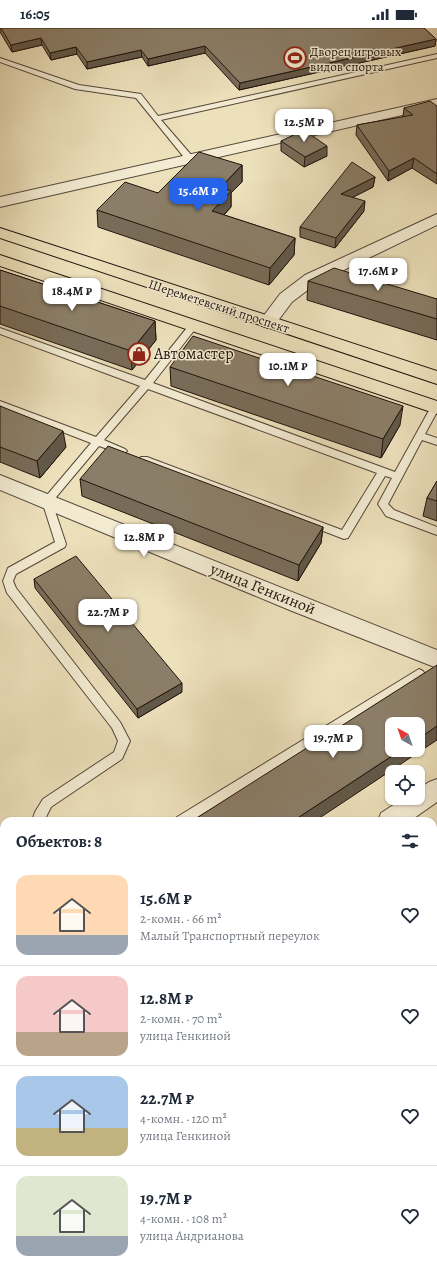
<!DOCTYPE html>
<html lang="ru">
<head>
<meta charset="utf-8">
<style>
  :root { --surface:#fff; --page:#f2f2f3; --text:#1f2937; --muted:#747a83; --line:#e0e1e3; --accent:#2563eb }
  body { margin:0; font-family:Alegreya,serif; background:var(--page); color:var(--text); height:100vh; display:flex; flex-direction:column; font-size:15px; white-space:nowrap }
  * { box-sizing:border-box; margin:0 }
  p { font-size:13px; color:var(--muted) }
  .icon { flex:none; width:22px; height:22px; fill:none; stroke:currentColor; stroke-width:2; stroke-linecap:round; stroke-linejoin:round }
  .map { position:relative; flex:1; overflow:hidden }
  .sheet { position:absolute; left:0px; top:789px; width:437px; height:456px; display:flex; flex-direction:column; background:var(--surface); border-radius:12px 12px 0 0; box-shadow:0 1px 3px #0004 }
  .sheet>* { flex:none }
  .needle { width:26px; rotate:320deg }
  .tools { position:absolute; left:385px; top:689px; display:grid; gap:8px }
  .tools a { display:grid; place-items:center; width:40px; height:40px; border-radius:8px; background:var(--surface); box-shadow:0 1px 3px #0004; font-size:20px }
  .price { position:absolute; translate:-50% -34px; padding:0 9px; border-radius:8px; background:#fff; color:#222; font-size:13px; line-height:26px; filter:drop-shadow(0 1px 2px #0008) }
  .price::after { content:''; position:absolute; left:50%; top:24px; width:12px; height:9px; margin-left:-6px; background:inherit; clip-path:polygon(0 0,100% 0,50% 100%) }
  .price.active { background:var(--accent); color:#fff }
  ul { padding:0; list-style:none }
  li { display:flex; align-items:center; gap:12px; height:100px; padding:0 16px }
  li+li { border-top:1px solid var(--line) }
  li span { display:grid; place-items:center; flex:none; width:112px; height:80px; border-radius:12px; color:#555 }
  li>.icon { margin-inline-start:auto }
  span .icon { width:48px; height:48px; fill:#fffc; stroke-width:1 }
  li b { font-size:17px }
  h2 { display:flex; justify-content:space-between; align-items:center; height:48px; padding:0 16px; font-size:17px }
  .status { display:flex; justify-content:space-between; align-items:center; height:28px; padding:0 20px; background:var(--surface); direction:ltr }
  .status svg { height:11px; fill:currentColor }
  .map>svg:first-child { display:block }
  .green { fill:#cabe9e; stroke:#766856 }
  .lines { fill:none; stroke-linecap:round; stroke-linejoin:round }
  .lane-casing { stroke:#544639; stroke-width:2 }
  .street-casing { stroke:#544639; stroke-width:2 }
  .primary-casing { stroke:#21130d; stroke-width:2 }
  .lane { fill:#f3ecd3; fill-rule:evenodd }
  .street { fill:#f3ecd3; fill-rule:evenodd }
  .primary { fill:#ede1bc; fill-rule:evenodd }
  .wall { fill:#786c59; stroke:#21130d }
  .shaded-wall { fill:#615849; stroke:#21130d }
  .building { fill:#8b7e68; stroke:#21130d }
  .labels { text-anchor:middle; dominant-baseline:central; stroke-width:3; stroke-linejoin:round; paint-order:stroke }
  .far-poi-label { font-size:13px; fill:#21130d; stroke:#f3ecd3; text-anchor:start }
  .far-street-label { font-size:13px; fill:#21130d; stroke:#f3ecd3 }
  .poi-label { font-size:16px; fill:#21130d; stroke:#f3ecd3; text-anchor:start }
  .street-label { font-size:16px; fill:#21130d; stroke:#f3ecd3 }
</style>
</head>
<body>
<div class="status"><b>16:05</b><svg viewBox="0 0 49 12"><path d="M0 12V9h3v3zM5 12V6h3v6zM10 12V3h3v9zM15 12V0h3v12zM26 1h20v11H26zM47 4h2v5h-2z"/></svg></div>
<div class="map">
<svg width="437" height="1245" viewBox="0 0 437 1245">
  <rect width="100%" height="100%" fill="#ede1bc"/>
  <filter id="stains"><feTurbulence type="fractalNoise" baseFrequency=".005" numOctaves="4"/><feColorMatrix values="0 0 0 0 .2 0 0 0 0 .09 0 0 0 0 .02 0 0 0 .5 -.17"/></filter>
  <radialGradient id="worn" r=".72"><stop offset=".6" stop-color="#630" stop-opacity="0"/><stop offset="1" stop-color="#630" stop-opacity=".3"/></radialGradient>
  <polygon class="green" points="437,866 437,939 433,937 433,875"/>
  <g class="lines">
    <g class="lane-casing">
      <g id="lane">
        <polygon points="437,26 437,30 161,92 193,129 194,131 190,133 187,133 136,70 75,61 0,34 0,30 79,57 141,66 158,88"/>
        <polygon points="193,295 196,296 197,298 196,300 153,355 395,444 432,377 437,376 437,384 425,406 437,410 437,417 422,412 388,476 394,482 437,499 437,507 386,488 378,476 392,450 385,448 348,510 344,511 141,433 139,431 141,429 147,429 342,502 377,445 148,361 104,412 125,421 127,423 125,425 122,426 99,418 52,474 66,516 65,519 16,546 13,553 16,560 120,694 130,713 122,731 51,779 44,793 32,793 35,784 43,771 114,724 118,713 112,700 7,565 3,553 8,540 55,514 42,473 91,415 0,380 0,373 96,409 140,358 0,306 0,300 145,352 190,296"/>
        <polygon points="419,641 423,643 425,646 423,649 191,793 175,793 177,789"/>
        <polygon points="433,1028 437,1030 437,1044 433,1042"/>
        <polygon points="152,1241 168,1241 166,1245 150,1245"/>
      </g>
    </g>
    <g class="street-casing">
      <g id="street">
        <polygon points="437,71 437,79 0,179 0,169"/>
        <polygon points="437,186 437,197 317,255 292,274 274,298 268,300 262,298 259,294 280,266 305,247"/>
        <polygon points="0,447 437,622 437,640 292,583 0,462"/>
        <polygon points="437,751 437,774 410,793 378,793 381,785 404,770 418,770 418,761 429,754"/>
        <polygon points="4,1015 4,1044 0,1046 0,1017"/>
      </g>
    </g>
    <g class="primary-casing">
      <g id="primary">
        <polygon points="0,200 437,343 437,356 0,210"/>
        <polygon points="0,227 437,373 437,386 0,238"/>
      </g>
    </g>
    <use href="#lane" class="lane"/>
    <use href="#street" class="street"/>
    <use href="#primary" class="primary"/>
  </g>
  <g class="wall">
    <polygon points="0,0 424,0 436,11 435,18 239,62 205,25 148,38 142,29 87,41 77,26 51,32 42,17 12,24 0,4"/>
    <polygon points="437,78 437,156 412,140 388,153 356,107 357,97 403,89 404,80"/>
    <polygon points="281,113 327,128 304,139 281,123"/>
    <polygon points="242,137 242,154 231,165 231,179 224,187 295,210 294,227 269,257 98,199 97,182 158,165"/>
    <polygon points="375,149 373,159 353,169 364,183 335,220 300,209 300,199"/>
    <polygon points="0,242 155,293 156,312 132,342 0,296"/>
    <polygon points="308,253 437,271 437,312 307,272"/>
    <polygon points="170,339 400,397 381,430 171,358"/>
    <polygon points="0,378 66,419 40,450 0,434"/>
    <polygon points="80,451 323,499 321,515 298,553 82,468"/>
    <polygon points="437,453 437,493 423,488 427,470"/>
    <polygon points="34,551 182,664 138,690 35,560"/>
    <polygon points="433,1047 437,1049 437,1146 433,1143"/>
  </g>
  <g class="shaded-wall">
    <polygon points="41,10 42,17 12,24 11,17"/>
    <polygon points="436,11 435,18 239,62 240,55"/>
    <polygon points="205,18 205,25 148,38 148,31"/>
    <polygon points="76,19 77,26 51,32 50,25"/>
    <polygon points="141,22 142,29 87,41 87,34"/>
    <polygon points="327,118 327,128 304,139 305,129"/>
    <polygon points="414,130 412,140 388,153 389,143"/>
    <polygon points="242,137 242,154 231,165 231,179 212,199 212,183 221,159"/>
    <polygon points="375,149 373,159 340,176 341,166"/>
    <polygon points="365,173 364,183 335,220 336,210"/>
    <polygon points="295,210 294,227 269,257 270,240"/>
    <polygon points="155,293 156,312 132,342 131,323"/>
    <polygon points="403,378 400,397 381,430 383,411"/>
    <polygon points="63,403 66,419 40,450 37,433"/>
    <polygon points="323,499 321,515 298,553 299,537"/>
    <polygon points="182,655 182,664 138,690 137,681"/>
    <polygon points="437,698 437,712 315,793 293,793 401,722 418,722 418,711"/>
    <polygon points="4,1136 4,1143 0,1146 0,1138"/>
    <polygon points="108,1241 114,1241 112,1245 106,1245"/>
  </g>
  <g class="building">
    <polygon points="1,0 424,0 436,11 240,55 205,18 148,31 141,22 87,34 76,19 50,25 41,10 11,17"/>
    <polygon points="430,73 437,78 437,146 414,130 389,143 357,97 413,87 404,80"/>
    <polygon points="304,102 327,118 305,129 281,113"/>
    <polygon points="199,124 242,137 221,159 231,163 212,183 295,210 270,240 97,182 125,154 158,165"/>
    <polygon points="352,134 375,149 341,166 365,173 336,210 300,199"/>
    <polygon points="334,240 437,271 437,291 308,253"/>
    <polygon points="0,242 155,293 131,323 0,278"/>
    <polygon points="193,308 403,378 383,411 170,339"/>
    <polygon points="0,378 63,403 37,433 0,419"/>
    <polygon points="108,418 323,499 299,537 80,451"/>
    <polygon points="437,453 437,473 427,470"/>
    <polygon points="76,528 182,655 137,681 34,551"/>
    <polygon points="437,637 437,698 418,711 418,696 392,696 392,722 401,722 293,793 192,793"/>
    <polygon points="433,1047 437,1049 437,1133 433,1131"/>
    <polygon points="4,1089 4,1136 0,1138 0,1091"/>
    <polygon points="12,1241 108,1241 106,1245 10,1245"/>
  </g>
  <defs>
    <g id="stadium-ring" transform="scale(1.15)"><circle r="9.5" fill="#f3ecd3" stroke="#8f2418" stroke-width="1.5"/><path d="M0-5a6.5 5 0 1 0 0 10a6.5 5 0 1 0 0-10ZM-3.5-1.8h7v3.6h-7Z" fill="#8f2418"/></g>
    <g id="shop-ring" transform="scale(1.15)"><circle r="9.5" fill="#f3ecd3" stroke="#8f2418" stroke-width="1.5"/><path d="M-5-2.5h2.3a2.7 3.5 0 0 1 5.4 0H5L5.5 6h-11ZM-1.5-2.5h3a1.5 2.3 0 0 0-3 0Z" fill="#8f2418"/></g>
  </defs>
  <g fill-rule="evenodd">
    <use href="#stadium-ring" x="295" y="30"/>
    <use href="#shop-ring" x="139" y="326"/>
  </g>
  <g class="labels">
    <g class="far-poi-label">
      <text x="310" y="23">Дворец игровых<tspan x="310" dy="15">видов спорта</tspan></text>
    </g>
    <g class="far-street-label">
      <text transform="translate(219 278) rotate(18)">Шереметевский проспект</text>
    </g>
    <g class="poi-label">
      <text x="154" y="326">Автомастер</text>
    </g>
    <g class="street-label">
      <text transform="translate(263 561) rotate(22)">улица Генкиной</text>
    </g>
  </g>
  <rect width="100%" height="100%" filter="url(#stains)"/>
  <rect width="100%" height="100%" fill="url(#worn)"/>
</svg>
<div class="tools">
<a><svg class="needle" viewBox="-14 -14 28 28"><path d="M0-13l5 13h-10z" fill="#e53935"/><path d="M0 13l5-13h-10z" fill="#747a83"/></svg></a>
<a><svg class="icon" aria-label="locate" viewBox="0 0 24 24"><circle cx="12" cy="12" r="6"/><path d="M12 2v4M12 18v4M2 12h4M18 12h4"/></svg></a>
</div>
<b class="price" style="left:304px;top:115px">12.5M ₽</b>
<b class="price active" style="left:198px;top:184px">15.6M ₽</b>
<b class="price" style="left:378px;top:264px">17.6M ₽</b>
<b class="price" style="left:72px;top:284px">18.4M ₽</b>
<b class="price" style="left:288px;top:359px">10.1M ₽</b>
<b class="price" style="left:144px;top:530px">12.8M ₽</b>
<b class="price" style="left:108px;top:605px">22.7M ₽</b>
<b class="price" style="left:333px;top:731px">19.7M ₽</b>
<section class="sheet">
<h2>Объектов: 8<svg class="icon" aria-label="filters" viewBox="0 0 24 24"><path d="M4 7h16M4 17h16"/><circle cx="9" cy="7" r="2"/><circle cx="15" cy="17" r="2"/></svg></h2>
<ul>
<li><span style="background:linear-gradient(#ffd9b3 75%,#9aa5b1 0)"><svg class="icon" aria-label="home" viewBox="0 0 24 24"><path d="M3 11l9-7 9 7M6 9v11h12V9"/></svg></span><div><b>15.6M ₽</b><p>2-комн. · 66 m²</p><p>Малый Транспортный переулок</p></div><svg class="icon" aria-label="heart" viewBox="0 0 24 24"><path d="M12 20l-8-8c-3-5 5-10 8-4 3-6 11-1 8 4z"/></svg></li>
<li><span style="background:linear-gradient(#f6c9c9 70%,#b9a48a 0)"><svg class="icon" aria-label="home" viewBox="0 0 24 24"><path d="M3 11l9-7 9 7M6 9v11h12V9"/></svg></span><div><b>12.8M ₽</b><p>2-комн. · 70 m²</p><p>улица Генкиной</p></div><svg class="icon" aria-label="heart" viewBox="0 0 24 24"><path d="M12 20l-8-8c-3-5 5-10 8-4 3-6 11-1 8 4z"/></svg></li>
<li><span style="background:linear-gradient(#a9c7e8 65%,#c2b280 0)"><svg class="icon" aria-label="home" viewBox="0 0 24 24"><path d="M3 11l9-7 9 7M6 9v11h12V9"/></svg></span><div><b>22.7M ₽</b><p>4-комн. · 120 m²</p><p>улица Генкиной</p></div><svg class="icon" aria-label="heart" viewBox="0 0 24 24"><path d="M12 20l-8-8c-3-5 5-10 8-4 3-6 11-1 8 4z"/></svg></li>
<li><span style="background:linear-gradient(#dfe7d0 75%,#9aa5b1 0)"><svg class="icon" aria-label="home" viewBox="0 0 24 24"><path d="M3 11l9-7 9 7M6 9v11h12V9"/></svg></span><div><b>19.7M ₽</b><p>4-комн. · 108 m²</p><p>улица Андрианова</p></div><svg class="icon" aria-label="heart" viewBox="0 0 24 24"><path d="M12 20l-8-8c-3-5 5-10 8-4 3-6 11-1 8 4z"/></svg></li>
</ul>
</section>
</div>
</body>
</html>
